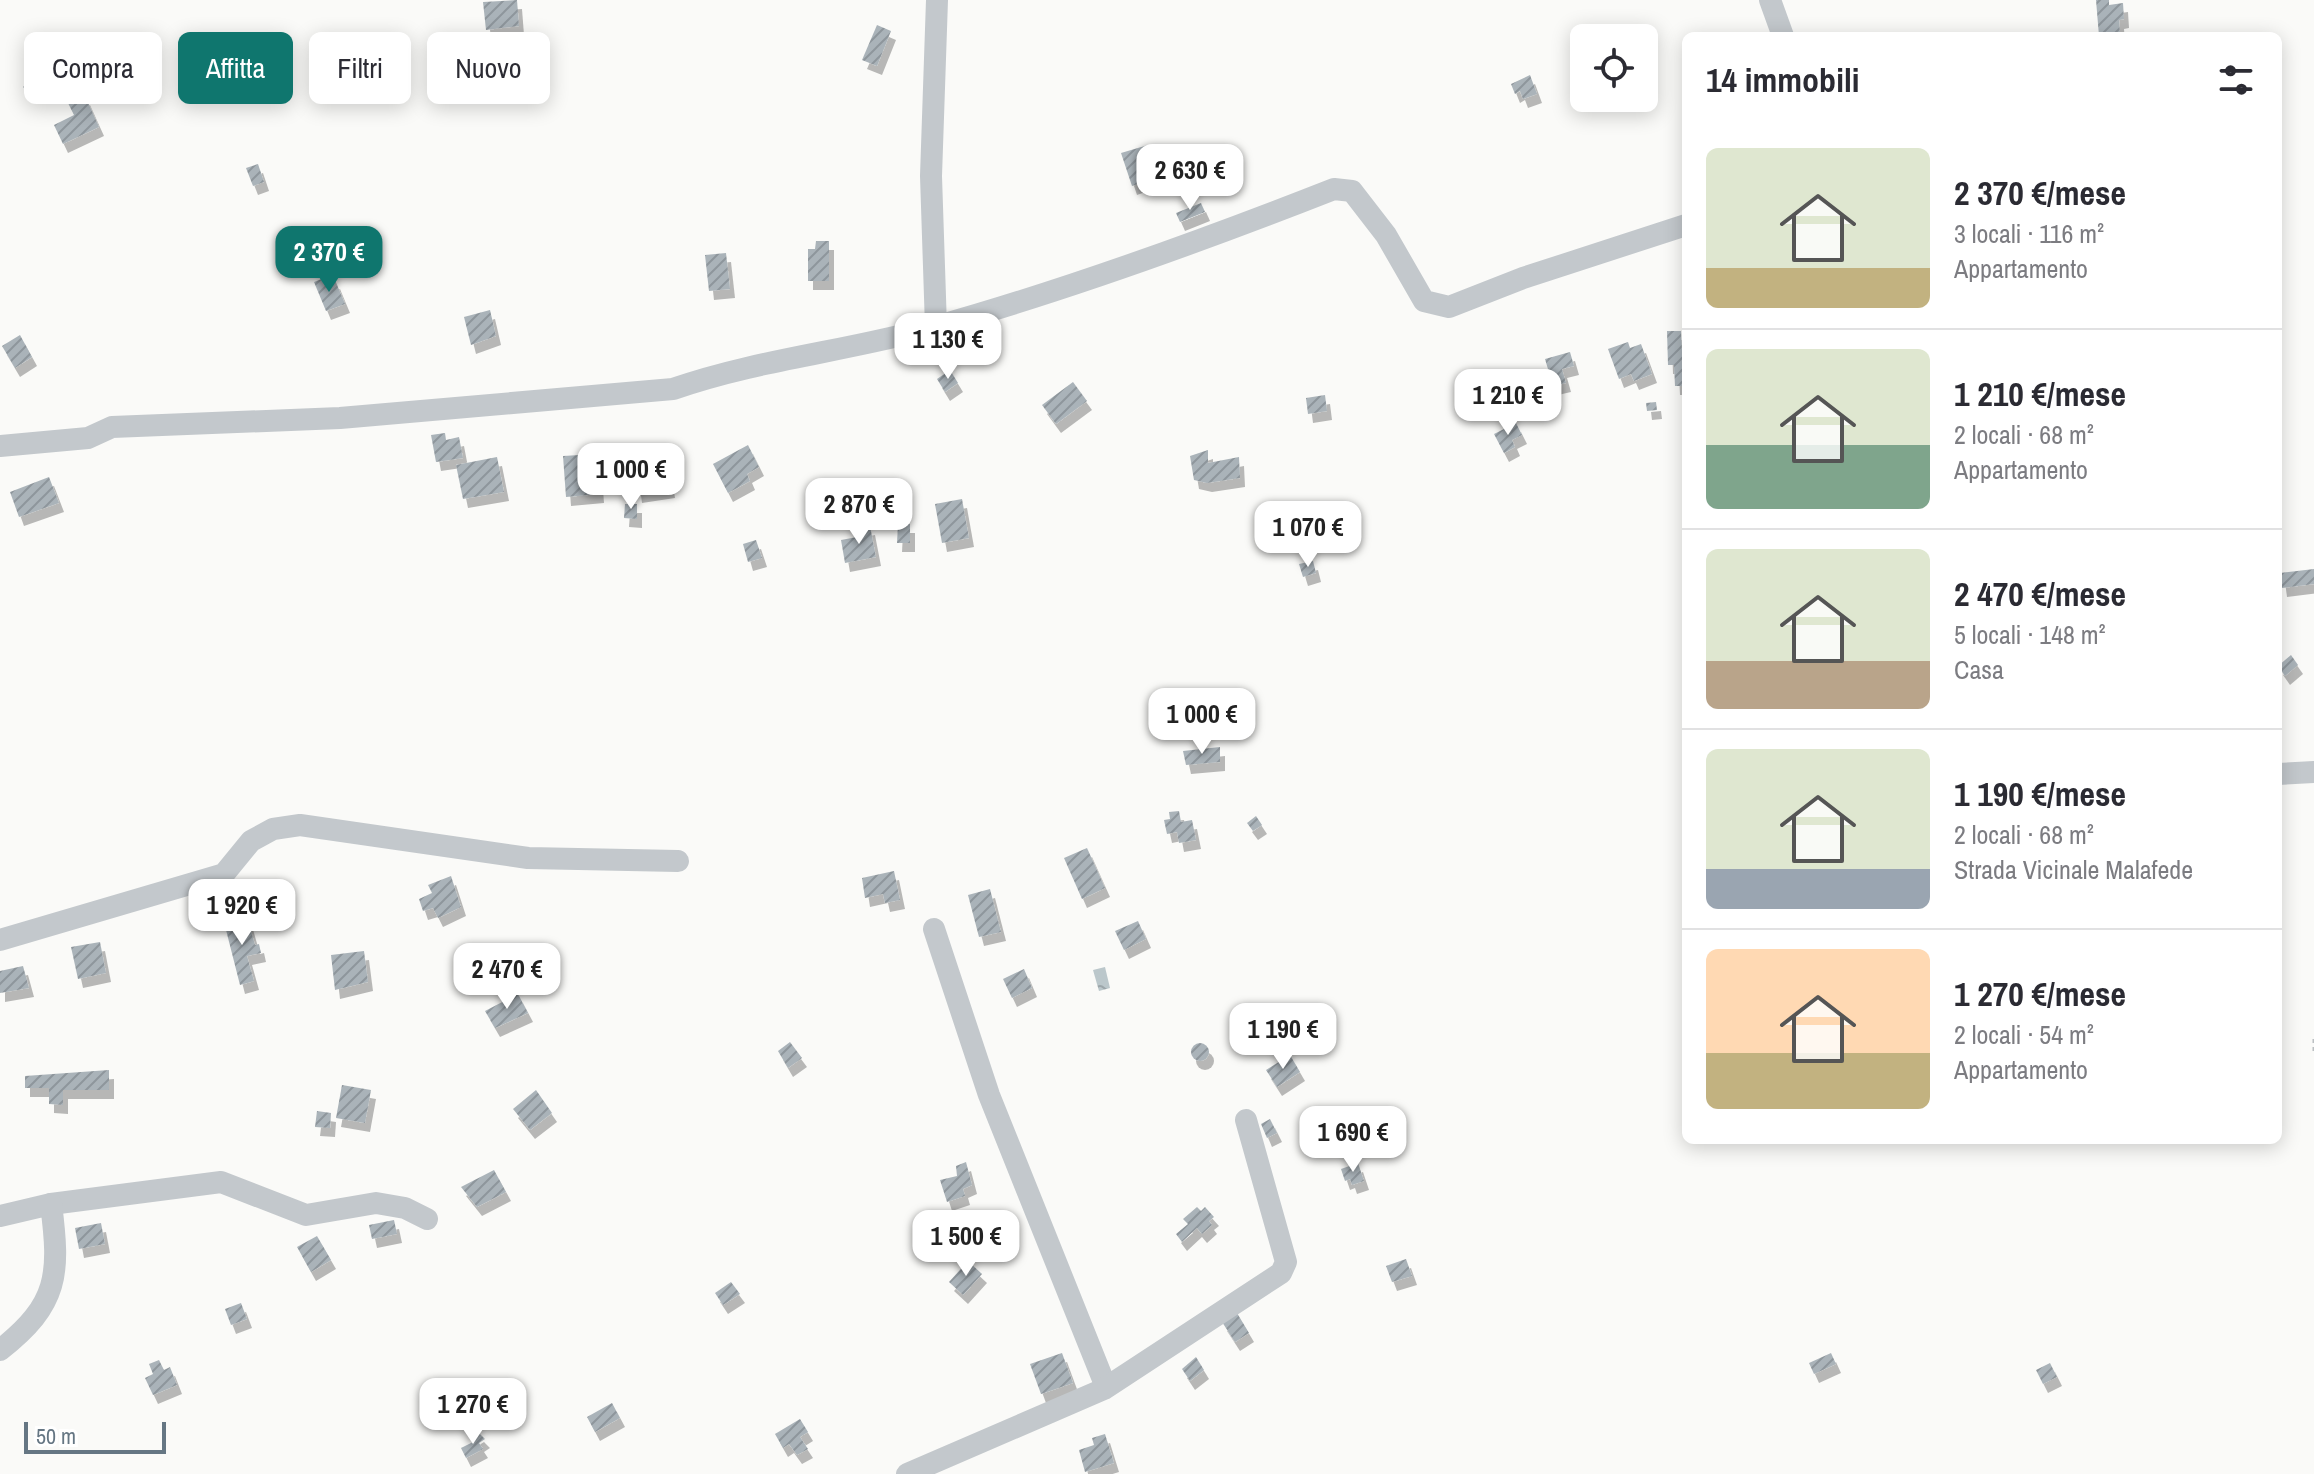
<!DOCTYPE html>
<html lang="it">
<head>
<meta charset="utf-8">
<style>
  :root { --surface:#fff; --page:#f7f7f7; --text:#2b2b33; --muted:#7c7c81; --line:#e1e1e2; --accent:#0f766e }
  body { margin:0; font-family:"Archivo Narrow",sans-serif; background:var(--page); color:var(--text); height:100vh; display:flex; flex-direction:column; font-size:30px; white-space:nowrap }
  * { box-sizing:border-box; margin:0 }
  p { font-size:26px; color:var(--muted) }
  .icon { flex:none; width:44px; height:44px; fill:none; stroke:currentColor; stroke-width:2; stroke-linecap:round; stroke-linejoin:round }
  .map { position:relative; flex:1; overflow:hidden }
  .sheet { position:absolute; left:1682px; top:32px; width:600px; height:1112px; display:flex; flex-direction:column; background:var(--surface); border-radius:12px; box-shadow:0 4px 20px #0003 }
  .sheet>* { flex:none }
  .hud { position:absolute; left:24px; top:32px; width:760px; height:72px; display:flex; gap:16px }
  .fabs { position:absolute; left:1570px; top:24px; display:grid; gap:16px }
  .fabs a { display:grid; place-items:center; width:88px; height:88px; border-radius:12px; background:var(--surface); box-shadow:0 4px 20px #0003; font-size:40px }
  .scale { position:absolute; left:24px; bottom:20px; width:142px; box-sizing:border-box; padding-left:8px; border:4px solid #657683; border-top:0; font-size:22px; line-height:28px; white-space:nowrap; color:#657683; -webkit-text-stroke:6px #fff; paint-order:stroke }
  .price { position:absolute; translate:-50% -68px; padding:0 18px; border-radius:16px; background:#fff; color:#222; font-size:26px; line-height:52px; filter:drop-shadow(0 2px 4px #0008) }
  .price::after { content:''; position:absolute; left:50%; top:48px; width:24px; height:18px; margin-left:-12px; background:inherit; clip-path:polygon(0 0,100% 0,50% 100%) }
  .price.on { background:var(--accent); color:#fff }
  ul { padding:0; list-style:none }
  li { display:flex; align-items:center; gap:24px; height:200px; padding:0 24px }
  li+li { border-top:2px solid var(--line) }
  li span { display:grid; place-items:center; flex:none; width:224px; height:160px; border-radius:12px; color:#555 }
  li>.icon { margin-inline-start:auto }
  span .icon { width:96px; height:96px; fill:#fffc; stroke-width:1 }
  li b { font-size:34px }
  h2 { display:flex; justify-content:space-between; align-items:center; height:96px; padding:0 24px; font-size:34px }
  .chip { padding:0 28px; border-radius:12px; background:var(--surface); box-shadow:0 4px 20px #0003; font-size:28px; line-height:72px }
  .chip.on { background:var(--accent); color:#fff }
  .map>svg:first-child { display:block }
  .water { fill:url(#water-ripples) }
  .building { fill:url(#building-hatch); filter:url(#shadow) }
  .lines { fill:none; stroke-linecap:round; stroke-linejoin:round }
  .path { stroke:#bbbfc2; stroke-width:3; stroke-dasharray:4 4; stroke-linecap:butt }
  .minor { stroke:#c3c8cc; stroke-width:22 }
</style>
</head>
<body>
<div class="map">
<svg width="2314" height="1474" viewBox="0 0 2314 1474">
  <defs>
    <pattern id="water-ripples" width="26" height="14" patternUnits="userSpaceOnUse" patternTransform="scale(2)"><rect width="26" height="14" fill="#bbc7cb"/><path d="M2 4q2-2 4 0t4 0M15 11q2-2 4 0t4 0" fill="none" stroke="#9ca6aa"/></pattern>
    <pattern id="building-hatch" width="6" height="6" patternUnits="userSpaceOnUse" patternTransform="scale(2)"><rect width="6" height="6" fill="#aab3b9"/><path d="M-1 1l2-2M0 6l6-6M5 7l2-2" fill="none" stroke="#8e969c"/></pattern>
    <filter id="shadow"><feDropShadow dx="5" dy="9" stdDeviation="0" flood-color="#0004"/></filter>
  </defs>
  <rect width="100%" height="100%" fill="#fafaf8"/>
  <polygon class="water" points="1105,967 1110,988 1099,991 1093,970"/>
  <g class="building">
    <polygon points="517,0 519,26 486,30 483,2"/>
    <polygon points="2096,0 2109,0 2109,5 2123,3 2124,19 2119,20 2120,34 2099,36"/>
    <polygon points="877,25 891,31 877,66 862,60"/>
    <polygon points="1530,75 1537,94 1523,99 1520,91 1515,94 1511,84"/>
    <polygon points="31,79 39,86 31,95 23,87"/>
    <polygon points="85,96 99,127 63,144 54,125 74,115 68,103"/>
    <polygon points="1148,145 1153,149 1151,159 1142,167 1146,181 1132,186 1121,153"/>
    <polygon points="258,164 264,182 253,186 246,168"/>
    <polygon points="1201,203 1205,212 1180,222 1176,213"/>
    <polygon points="816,241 829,241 829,281 808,281 808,249 815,249"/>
    <polygon points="726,253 730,289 709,291 705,255"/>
    <polygon points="324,278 326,283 335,280 345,304 326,311 314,282"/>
    <polygon points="490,310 496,336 471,345 464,317"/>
    <polygon points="1667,331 1681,331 1682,352 1686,352 1686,386 1675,386 1674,365 1668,365"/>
    <polygon points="20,335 32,357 15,368 2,346"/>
    <polygon points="1628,342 1630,348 1641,344 1652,374 1634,381 1631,374 1619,379 1608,349"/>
    <polygon points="1570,352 1574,366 1562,369 1566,383 1553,386 1545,359"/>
    <polygon points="950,370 958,383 945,392 937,379"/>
    <polygon points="1073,382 1087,401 1056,424 1042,405"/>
    <polygon points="1325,395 1327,411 1308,414 1306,398"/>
    <polygon points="1656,402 1657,410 1647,411 1646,403"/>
    <polygon points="1516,423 1522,435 1512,440 1515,447 1504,453 1494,434"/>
    <polygon points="445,433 446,440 459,437 463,458 436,462 431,435"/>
    <polygon points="748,445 759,467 747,474 750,481 728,493 713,464"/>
    <polygon points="1208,450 1208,463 1239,457 1240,478 1207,483 1194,480 1190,456"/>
    <polygon points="596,454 599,494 566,497 563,456"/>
    <polygon points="497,457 504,492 463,499 456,465"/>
    <polygon points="665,457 670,489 637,494 634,472 642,471 640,460"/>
    <polygon points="49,477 59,503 19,517 10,492"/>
    <polygon points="962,499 969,538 942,543 935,504"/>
    <polygon points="625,504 637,504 637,519 624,518"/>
    <polygon points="898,524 910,524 910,543 897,543"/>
    <polygon points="870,526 876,557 845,563 841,540 857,537 856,529"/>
    <polygon points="756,540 762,558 748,562 743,544"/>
    <polygon points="1313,561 1316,573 1303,577 1299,564"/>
    <polygon points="2314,569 2314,584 2282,588 2280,573"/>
    <polygon points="2291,655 2298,665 2285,676 2278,666"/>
    <polygon points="1220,747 1220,762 1186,765 1183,751"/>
    <polygon points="1179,811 1181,822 1192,820 1196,840 1179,843 1177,832 1167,834 1164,820 1170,819 1169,812"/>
    <polygon points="1256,816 1262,825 1253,831 1247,823"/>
    <polygon points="1087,848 1105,888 1082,899 1064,858"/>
    <polygon points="894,871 900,900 885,903 883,894 865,898 862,878"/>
    <polygon points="451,876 461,907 438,918 433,908 423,911 419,899 432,893 428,885"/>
    <polygon points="990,889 1001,932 979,937 968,895"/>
    <polygon points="247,917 255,945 259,944 261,953 247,956 254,981 240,985 224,922"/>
    <polygon points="1138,921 1146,939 1124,950 1115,931"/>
    <polygon points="100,942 106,973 78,979 71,947"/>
    <polygon points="364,951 368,982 335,990 331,955"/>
    <polygon points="23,966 29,988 0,993 0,971"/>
    <polygon points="1024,969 1032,988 1012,998 1003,979"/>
    <polygon points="518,994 528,1013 495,1028 485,1011"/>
    <polygon points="790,1042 802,1058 788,1068 778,1051"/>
    <circle cx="1200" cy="1052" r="9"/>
    <polygon points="1290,1055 1300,1072 1277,1087 1266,1070"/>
    <polygon points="109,1070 109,1090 63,1090 63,1105 49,1104 49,1088 25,1088 25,1076"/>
    <polygon points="342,1085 371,1090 365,1123 336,1118"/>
    <polygon points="536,1090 552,1113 530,1130 513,1109"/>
    <polygon points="317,1111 331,1113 330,1128 315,1127"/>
    <polygon points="1270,1119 1277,1133 1267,1138 1261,1124"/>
    <polygon points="966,1162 972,1185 963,1189 965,1196 947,1202 940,1180 957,1176 956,1166"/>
    <polygon points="1358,1163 1364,1181 1352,1185 1350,1179 1345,1181 1341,1169"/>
    <polygon points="494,1170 506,1192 477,1207 461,1187"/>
    <polygon points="1197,1207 1201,1211 1205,1207 1214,1217 1209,1221 1212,1225 1202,1234 1197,1228 1182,1242 1176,1234 1188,1224 1183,1219"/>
    <polygon points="394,1220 397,1234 372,1239 369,1225"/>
    <polygon points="101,1223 105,1244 79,1249 75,1228"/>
    <polygon points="317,1236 331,1260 311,1272 297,1247"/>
    <polygon points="1406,1259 1412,1276 1392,1282 1386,1266"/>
    <polygon points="968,1261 982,1274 963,1295 949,1282"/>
    <polygon points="731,1282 740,1294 723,1305 715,1293"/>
    <polygon points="241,1303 247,1319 231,1325 225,1309"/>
    <polygon points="1237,1313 1249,1333 1235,1342 1222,1322"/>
    <polygon points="1062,1353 1073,1383 1041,1394 1030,1364"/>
    <polygon points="1831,1353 1836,1364 1814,1374 1809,1363"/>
    <polygon points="1196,1357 1204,1370 1190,1381 1182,1369"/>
    <polygon points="159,1360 164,1370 170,1367 177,1385 153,1395 145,1378 153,1374 149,1364"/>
    <polygon points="2050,1363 2057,1377 2043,1384 2036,1370"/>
    <polygon points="612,1403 620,1418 595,1432 587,1417"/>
    <polygon points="800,1419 808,1432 800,1437 808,1449 797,1455 789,1444 783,1448 775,1434"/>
    <polygon points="479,1433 485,1439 479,1443 483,1449 466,1458 461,1448 473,1442 471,1438"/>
    <polygon points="1105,1434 1114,1463 1085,1472 1079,1450 1094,1445 1092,1438"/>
  </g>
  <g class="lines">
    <polyline class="path" points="2314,1039 2314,1052"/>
    <g class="minor">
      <polyline points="1770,0 1783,36"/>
      <polyline points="936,327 931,176 937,0"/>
      <path d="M0,446l88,-8 24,-11 228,-9 333,-29c86,-30 177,-38 265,-63 135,-38 266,-86 396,-137l18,2 34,44 38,66 25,6 74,-29 163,-53"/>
      <polyline points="2278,774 2314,772"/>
      <polyline points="934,929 989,1095 1106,1387"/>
      <polyline points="0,940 224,874 251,841 273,829 300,825 528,858 678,861"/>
      <polyline points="51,1204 221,1182 306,1215 376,1203 405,1208 427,1219"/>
      <path d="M0,1216l51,-12c9,70 8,100 -51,146"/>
      <polyline points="907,1474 1104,1389 1281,1273 1286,1262 1246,1120"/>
    </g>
  </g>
</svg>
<div class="fabs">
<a><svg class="icon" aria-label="locate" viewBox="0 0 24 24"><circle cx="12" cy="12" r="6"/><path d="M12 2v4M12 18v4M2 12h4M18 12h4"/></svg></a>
</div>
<div class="scale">50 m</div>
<b class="price" style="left:1190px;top:212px">2 630 €</b>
<b class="price on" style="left:329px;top:294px">2 370 €</b>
<b class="price" style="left:948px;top:381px">1 130 €</b>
<b class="price" style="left:1508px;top:437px">1 210 €</b>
<b class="price" style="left:631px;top:511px">1 000 €</b>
<b class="price" style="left:859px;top:546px">2 870 €</b>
<b class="price" style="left:1308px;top:569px">1 070 €</b>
<b class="price" style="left:1202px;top:756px">1 000 €</b>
<b class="price" style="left:242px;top:947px">1 920 €</b>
<b class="price" style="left:507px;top:1011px">2 470 €</b>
<b class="price" style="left:1283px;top:1071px">1 190 €</b>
<b class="price" style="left:1353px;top:1174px">1 690 €</b>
<b class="price" style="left:966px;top:1278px">1 500 €</b>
<b class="price" style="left:473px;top:1446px">1 270 €</b>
<div class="hud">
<a class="chip">Compra</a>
<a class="chip on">Affitta</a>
<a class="chip">Filtri</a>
<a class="chip">Nuovo</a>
</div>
<section class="sheet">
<h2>14 immobili<svg class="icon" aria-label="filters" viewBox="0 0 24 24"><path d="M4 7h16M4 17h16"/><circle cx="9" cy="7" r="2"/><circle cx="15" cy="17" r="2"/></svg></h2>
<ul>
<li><span style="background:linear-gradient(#dfe7d0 75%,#c2b280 0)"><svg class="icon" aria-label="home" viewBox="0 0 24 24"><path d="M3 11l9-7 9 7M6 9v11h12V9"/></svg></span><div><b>2 370 €/mese</b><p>3 locali · 116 m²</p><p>Appartamento</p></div></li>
<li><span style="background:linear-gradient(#dfe7d0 60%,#7fa58c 0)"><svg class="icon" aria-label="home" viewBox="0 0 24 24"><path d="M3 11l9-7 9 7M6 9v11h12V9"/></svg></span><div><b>1 210 €/mese</b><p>2 locali · 68 m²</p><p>Appartamento</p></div></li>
<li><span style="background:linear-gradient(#dfe7d0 70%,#b9a48a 0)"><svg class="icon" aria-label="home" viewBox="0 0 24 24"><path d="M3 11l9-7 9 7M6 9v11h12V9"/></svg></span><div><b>2 470 €/mese</b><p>5 locali · 148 m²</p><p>Casa</p></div></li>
<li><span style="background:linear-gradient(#dfe7d0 75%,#9aa5b1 0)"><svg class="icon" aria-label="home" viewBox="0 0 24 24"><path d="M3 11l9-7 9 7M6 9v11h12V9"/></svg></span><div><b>1 190 €/mese</b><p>2 locali · 68 m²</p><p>Strada Vicinale Malafede</p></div></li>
<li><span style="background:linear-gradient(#ffd9b3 65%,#c2b280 0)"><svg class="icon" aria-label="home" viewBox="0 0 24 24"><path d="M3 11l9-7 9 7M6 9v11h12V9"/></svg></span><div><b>1 270 €/mese</b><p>2 locali · 54 m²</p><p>Appartamento</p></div></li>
</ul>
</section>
</div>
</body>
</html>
